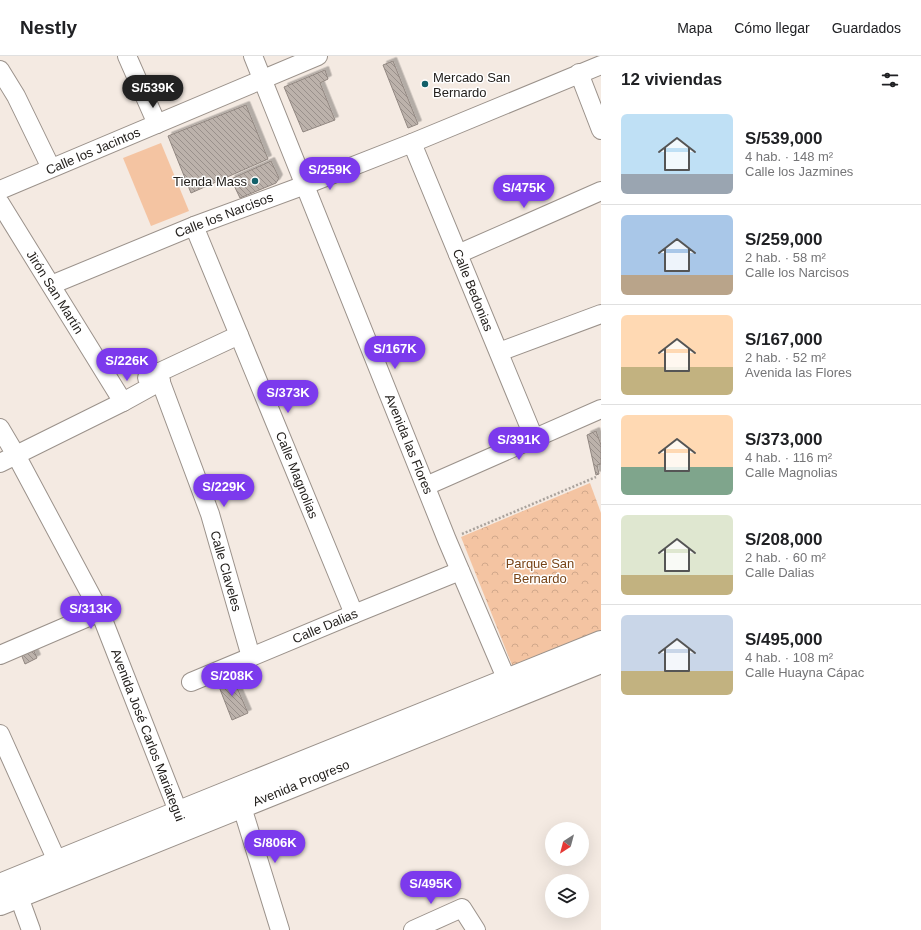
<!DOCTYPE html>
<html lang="es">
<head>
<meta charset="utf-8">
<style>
  :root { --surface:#fff; --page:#f6f6f6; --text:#202124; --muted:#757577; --line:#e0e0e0; --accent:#7c3aed }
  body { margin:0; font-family:Arial,sans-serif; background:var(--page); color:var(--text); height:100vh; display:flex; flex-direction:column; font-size:15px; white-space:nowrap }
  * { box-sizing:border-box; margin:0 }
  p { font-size:13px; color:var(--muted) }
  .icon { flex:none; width:22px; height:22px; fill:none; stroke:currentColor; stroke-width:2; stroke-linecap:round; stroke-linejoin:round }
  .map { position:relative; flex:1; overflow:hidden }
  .details { display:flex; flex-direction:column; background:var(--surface); width:320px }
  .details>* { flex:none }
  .needle { width:26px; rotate:216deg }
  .fabs { position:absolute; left:545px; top:766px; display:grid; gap:8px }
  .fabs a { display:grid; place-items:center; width:44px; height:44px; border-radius:50%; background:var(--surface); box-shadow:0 4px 16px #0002; font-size:20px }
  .price { position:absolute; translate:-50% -34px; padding:0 9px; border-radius:14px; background:var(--accent); color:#fff; font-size:13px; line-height:26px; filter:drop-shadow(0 1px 2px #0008) }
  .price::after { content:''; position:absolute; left:50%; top:24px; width:12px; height:9px; margin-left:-6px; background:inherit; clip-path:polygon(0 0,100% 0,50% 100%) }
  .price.current { background:#222; color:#fff }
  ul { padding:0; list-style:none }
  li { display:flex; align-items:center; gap:12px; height:100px; padding:0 20px }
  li+li { border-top:1px solid var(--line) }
  li span { display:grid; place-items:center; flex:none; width:112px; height:80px; border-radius:6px; color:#555 }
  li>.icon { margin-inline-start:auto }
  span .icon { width:48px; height:48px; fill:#fffc; stroke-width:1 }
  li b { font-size:17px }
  h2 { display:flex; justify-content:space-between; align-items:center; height:48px; padding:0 20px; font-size:17px }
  header { display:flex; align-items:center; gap:24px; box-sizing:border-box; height:56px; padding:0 20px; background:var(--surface); border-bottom:1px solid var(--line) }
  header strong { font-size:19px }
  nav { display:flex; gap:22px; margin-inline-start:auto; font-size:14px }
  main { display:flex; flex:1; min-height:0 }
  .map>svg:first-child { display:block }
  .grass { fill:#f4c4a2 }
  .park { fill:url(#park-crowns) }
  .building { fill:url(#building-back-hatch); stroke:#918781; filter:url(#shadow) }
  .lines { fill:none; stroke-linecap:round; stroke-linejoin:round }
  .minor-casing { stroke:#9b928b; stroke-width:20 }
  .major-casing { stroke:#9b928b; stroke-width:24 }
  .path { stroke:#aaa39d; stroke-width:2.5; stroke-dasharray:2 2; stroke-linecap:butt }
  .minor { stroke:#fff; stroke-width:18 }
  .major { stroke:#fff; stroke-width:22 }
  .poi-dot { fill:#11606a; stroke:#fff; stroke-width:1.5 }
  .labels { text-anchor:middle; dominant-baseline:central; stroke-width:3; stroke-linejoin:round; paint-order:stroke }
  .poi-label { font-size:13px; fill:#24211e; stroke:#fff; text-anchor:start }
  .street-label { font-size:13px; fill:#24211e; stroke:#fff }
  .park-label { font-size:13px; fill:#784417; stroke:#fff }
</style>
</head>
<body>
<header>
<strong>Nestly</strong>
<nav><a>Mapa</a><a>Cómo llegar</a><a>Guardados</a></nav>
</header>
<main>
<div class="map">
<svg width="601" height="874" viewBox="0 0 601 874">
  <defs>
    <pattern id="park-crowns" width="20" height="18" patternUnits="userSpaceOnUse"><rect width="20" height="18" fill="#f4c4a2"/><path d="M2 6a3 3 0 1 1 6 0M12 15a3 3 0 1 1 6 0" fill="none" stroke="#d1a88b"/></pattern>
    <pattern id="building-back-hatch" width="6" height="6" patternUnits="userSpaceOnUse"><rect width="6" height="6" fill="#bcb2ab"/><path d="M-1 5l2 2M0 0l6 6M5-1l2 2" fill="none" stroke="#99908b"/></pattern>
    <filter id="shadow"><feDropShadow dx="3.5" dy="-3.5" stdDeviation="0" flood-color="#0004"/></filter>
  </defs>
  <rect width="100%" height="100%" fill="#f4eae2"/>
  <polygon class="grass" points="161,87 189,155 151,170 123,102"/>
  <polygon class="park" points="590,427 601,457 601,580 514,614 461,481"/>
  <g class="building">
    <polygon points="393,5 418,68 408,72 383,9"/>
    <polygon points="325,14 328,23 320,27 335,64 303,76 284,31"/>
    <polygon points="246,49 268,103 191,137 168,80"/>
    <polygon points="271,105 279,122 276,127 240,142 231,123"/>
    <polygon points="596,375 601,389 601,408 597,409 599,418 596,419 587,379"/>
    <polygon points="33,593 37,602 25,608 21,598"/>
    <polygon points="231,618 248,657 232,664 216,623"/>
  </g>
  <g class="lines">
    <g class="minor-casing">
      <g id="minor">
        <polyline points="127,0 157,68"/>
        <polyline points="253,0 447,484 512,636"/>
        <polyline points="0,14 16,40 51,112"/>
        <polyline points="579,17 601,74"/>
        <polyline points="412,87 534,382"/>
        <polyline points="0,134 318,0"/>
        <polyline points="0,147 123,346"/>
        <polyline points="194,170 354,558"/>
        <polyline points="458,198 601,135"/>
        <polyline points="51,229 194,170 305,129 412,87 601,9"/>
        <polyline points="499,296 601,258"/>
        <polyline points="157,316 210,458 251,601"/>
        <polyline points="147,322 239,279"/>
        <polyline points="0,372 16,399 100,556 183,768"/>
        <polyline points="0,407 123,346 161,325"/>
        <polyline points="426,430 601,353"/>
        <polyline points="0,599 100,556"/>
        <polyline points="191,626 354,558 460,515"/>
        <polyline points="0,678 57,805"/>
        <polyline points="242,751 280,874"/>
        <polyline points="19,841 31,874"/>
        <polyline points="413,874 462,852 476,874"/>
      </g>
    </g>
    <g class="major-casing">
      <g id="major">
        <polyline points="0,829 179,756 601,586"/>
        <polyline points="0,848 601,606"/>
      </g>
    </g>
    <polyline class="path" points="462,478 596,421"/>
    <use href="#minor" class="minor"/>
    <use href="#major" class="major"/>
  </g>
  <g class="poi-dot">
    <circle cx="425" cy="28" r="4"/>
    <circle cx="255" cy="125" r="4"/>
  </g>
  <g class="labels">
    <g class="poi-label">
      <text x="433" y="21">Mercado San<tspan x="433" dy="15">Bernardo</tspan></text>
      <text x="247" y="125" text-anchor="end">Tienda Mass</text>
    </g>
    <g class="street-label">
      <text transform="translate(93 95) rotate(-23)">Calle los Jacintos</text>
      <text transform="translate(224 159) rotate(-21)">Calle los Narcisos</text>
      <text transform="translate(473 234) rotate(68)">Calle Bedonias</text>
      <text transform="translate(55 236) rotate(58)">Jirón San Martín</text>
      <text transform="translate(409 388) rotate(68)">Avenida las Flores</text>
      <text transform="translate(297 419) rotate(68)">Calle Magnolias</text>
      <text transform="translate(226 515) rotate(74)">Calle Claveles</text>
      <text transform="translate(325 570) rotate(-23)">Calle Dalias</text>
      <text transform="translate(148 679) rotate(69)">Avenida José Carlos Mariategui</text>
      <text transform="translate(301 727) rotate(-22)">Avenida Progreso</text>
    </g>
    <g class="park-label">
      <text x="540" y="507">Parque San<tspan x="540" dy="15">Bernardo</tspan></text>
    </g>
  </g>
</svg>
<div class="fabs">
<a><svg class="needle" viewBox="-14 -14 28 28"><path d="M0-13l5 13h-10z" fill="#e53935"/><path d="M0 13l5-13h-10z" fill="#757577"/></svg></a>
<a><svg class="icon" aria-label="layers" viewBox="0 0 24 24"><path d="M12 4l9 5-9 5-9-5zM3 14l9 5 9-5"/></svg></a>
</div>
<b class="price current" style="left:153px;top:53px">S/539K</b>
<b class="price" style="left:330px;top:135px">S/259K</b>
<b class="price" style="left:524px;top:153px">S/475K</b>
<b class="price" style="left:395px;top:314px">S/167K</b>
<b class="price" style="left:127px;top:326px">S/226K</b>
<b class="price" style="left:288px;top:358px">S/373K</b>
<b class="price" style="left:519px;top:405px">S/391K</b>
<b class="price" style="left:224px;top:452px">S/229K</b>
<b class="price" style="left:91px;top:574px">S/313K</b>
<b class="price" style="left:232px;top:641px">S/208K</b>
<b class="price" style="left:275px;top:808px">S/806K</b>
<b class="price" style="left:431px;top:849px">S/495K</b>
</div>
<section class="details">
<h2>12 viviendas<svg class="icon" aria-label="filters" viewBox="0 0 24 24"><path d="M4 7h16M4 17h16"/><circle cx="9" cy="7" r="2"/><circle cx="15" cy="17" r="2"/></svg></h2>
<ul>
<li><span style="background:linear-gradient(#bfe0f5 75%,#9aa5b1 0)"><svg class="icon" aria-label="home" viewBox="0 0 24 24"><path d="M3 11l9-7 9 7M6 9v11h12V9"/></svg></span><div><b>S/539,000</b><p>4 hab. · 148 m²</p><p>Calle los Jazmines</p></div></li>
<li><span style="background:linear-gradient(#a9c7e8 75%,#b9a48a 0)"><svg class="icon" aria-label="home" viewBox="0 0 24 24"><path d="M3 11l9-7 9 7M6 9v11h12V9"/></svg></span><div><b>S/259,000</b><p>2 hab. · 58 m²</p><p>Calle los Narcisos</p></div></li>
<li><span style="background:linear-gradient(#ffd9b3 65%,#c2b280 0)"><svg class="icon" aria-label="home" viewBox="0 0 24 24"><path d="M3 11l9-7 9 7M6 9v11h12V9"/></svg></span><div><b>S/167,000</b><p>2 hab. · 52 m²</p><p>Avenida las Flores</p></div></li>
<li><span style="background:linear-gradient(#ffd9b3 65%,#7fa58c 0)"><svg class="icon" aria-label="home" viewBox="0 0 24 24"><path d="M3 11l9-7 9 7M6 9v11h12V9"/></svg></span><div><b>S/373,000</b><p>4 hab. · 116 m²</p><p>Calle Magnolias</p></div></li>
<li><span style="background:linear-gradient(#dfe7d0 75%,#c2b280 0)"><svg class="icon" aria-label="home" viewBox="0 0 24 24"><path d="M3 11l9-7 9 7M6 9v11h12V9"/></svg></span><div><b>S/208,000</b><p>2 hab. · 60 m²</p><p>Calle Dalias</p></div></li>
<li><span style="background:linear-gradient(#c9d6e8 70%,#c2b280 0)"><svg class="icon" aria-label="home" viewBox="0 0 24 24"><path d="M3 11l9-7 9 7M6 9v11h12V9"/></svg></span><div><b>S/495,000</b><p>4 hab. · 108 m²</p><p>Calle Huayna Cápac</p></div></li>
</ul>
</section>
</main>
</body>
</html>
